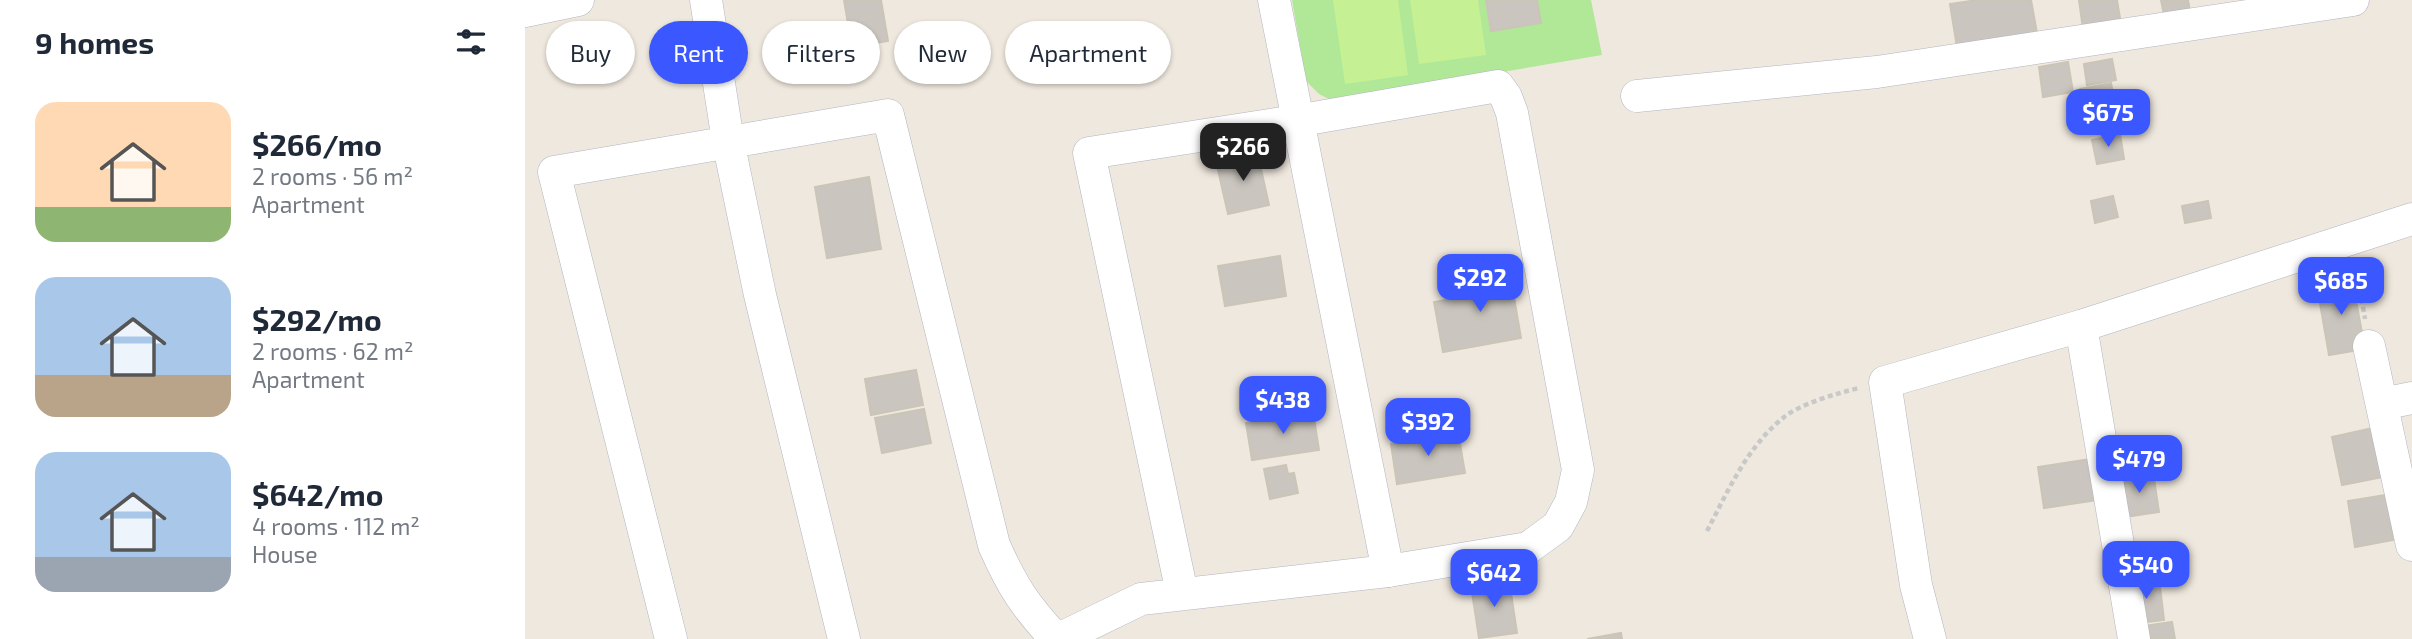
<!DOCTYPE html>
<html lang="en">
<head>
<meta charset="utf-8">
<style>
  :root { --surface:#fff; --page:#f6f6f7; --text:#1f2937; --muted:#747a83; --accent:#3b57ff }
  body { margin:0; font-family:"Exo 2",sans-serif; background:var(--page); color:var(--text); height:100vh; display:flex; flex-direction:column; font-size:26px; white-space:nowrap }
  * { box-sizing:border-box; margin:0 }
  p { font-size:23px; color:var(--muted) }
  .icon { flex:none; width:38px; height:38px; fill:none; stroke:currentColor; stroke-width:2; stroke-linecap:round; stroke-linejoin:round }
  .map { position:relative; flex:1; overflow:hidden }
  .sheet { display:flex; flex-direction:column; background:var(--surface); width:525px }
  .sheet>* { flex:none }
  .top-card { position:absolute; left:21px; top:21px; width:665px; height:63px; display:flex; gap:14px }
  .price { position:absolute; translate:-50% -60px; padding:0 16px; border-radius:14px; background:var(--accent); color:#fff; font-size:23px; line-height:46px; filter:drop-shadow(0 2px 4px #0008) }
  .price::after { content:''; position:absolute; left:50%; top:42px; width:21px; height:16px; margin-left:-10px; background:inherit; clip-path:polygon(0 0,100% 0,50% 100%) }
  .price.on { background:#222; color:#fff }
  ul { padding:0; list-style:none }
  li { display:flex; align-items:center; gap:21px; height:175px; padding:0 35px }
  li span { display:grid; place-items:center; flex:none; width:196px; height:140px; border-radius:21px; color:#555 }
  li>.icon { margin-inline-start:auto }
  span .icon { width:84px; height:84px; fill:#fffc; stroke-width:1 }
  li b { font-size:30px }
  h2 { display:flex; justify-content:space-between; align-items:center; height:84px; padding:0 35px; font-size:30px }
  .pill { padding:0 24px; border-radius:32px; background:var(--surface); box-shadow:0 2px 5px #0004; font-size:24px; line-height:63px }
  .pill.on { background:var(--accent); color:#fff }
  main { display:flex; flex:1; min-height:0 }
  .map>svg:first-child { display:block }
  .green { fill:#b0e898 }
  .pitch { fill:#c5f093 }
  .building { fill:#cac5be; stroke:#cbc5b7; stroke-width:2 }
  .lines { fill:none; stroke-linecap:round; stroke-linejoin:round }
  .street-casing { stroke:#b2b4c1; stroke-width:33 }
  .path { stroke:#c8c8c8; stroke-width:4.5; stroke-dasharray:5 3.5; stroke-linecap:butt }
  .street { stroke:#fff; stroke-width:32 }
</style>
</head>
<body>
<main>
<section class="sheet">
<h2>9 homes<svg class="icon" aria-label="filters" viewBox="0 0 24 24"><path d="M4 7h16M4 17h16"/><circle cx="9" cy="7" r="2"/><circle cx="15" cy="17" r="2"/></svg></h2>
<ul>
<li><span style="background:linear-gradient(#ffd9b3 75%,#8fb573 0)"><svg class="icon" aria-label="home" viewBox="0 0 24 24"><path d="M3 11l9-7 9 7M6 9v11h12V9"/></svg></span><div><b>$266/mo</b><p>2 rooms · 56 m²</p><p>Apartment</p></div></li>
<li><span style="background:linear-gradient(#a9c7e8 70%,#b9a48a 0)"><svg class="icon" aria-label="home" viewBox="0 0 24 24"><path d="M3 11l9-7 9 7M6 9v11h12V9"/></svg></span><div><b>$292/mo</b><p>2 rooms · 62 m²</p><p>Apartment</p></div></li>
<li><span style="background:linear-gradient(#a9c7e8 75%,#9aa5b1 0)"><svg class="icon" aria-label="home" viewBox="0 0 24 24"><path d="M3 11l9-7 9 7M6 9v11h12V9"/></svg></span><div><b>$642/mo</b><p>4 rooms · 112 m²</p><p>House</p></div></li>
</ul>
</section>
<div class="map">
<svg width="1887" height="639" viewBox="0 0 1887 639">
  <rect width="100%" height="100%" fill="#efe8de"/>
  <polygon class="green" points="767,0 1066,0 1077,55 808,101 794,94 781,81"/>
  <g class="pitch">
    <polygon points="808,0 873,0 883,75 820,84"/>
    <polygon points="885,0 953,0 961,55 894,64"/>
  </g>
  <g class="building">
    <polygon points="319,0 356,0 363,41 327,47"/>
    <polygon points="961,0 1012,0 1016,23 966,31"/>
    <polygon points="1452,0 1506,0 1512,33 1432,47 1425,4"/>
    <polygon points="1554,0 1592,0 1596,24 1558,29"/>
    <polygon points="1636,0 1663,0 1665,11 1639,15"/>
    <polygon points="1587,59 1591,80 1562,85 1559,64"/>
    <polygon points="1543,62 1548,92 1518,97 1514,67"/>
    <polygon points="1586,83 1592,115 1561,121 1555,89"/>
    <polygon points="1595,134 1599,159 1572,164 1567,140"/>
    <polygon points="732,151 744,205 703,214 691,161"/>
    <polygon points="344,177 356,249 302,258 290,187"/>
    <polygon points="1588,196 1593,217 1570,223 1566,201"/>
    <polygon points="1683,201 1686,218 1660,223 1657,206"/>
    <polygon points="755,256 761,296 700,306 693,266"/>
    <polygon points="984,268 996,338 918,352 909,302 954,294 950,274"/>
    <polygon points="1827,279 1840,349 1804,355 1792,286"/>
    <polygon points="391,370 398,405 346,415 340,379"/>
    <polygon points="399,409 406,443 357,453 350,418"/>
    <polygon points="788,412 794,450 727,460 721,423"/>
    <polygon points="1848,428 1858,477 1817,485 1807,437"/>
    <polygon points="933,432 940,473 872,484 866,444"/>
    <polygon points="1566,459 1573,500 1519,508 1513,467"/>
    <polygon points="761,465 763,474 769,473 773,493 745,499 739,469"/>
    <polygon points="1628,472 1634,512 1600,517 1593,478"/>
    <polygon points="1861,495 1868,540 1830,547 1823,501"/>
    <polygon points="1634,578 1639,620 1608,624 1603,582"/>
    <polygon points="984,580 992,633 954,638 946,586"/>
    <polygon points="1647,622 1650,639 1613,639 1612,627"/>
    <polygon points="1096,633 1097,639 1062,639"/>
  </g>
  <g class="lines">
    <g class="street-casing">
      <g id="street">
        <polyline points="181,0 203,141 235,295 319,639"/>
        <polyline points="749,0 863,571"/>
        <polyline points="0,11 53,0"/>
        <polyline points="1112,96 1352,72 1828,0"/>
        <polyline points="1556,326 1609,639"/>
        <polyline points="1844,346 1887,545"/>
        <polyline points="1857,404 1887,398"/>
        <path d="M146,639l-117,-467 334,-57 106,430c18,41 31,61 62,94"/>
        <polyline points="534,639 616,599 863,571 1003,548 1033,526 1046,502 1053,470 987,113 981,97 973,86 771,121 564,153 657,593"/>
        <polyline points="1405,639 1391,585 1360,382 1556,326 1887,219"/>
      </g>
    </g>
    <g class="path">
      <polyline points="1831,265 1840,319"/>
      <path d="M1182,531c21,-40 40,-84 76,-113 16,-14 55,-25 76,-30"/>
    </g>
    <use href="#street" class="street"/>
  </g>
</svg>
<b class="price" style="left:1583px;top:149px">$675</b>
<b class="price on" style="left:718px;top:183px">$266</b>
<b class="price" style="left:955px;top:314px">$292</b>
<b class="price" style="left:1816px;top:317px">$685</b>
<b class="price" style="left:758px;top:436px">$438</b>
<b class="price" style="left:903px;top:458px">$392</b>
<b class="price" style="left:1614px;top:495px">$479</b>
<b class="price" style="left:1621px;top:601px">$540</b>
<b class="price" style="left:969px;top:609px">$642</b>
<div class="top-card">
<a class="pill">Buy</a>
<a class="pill on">Rent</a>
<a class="pill">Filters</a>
<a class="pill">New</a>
<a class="pill">Apartment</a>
</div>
</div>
</main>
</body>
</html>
